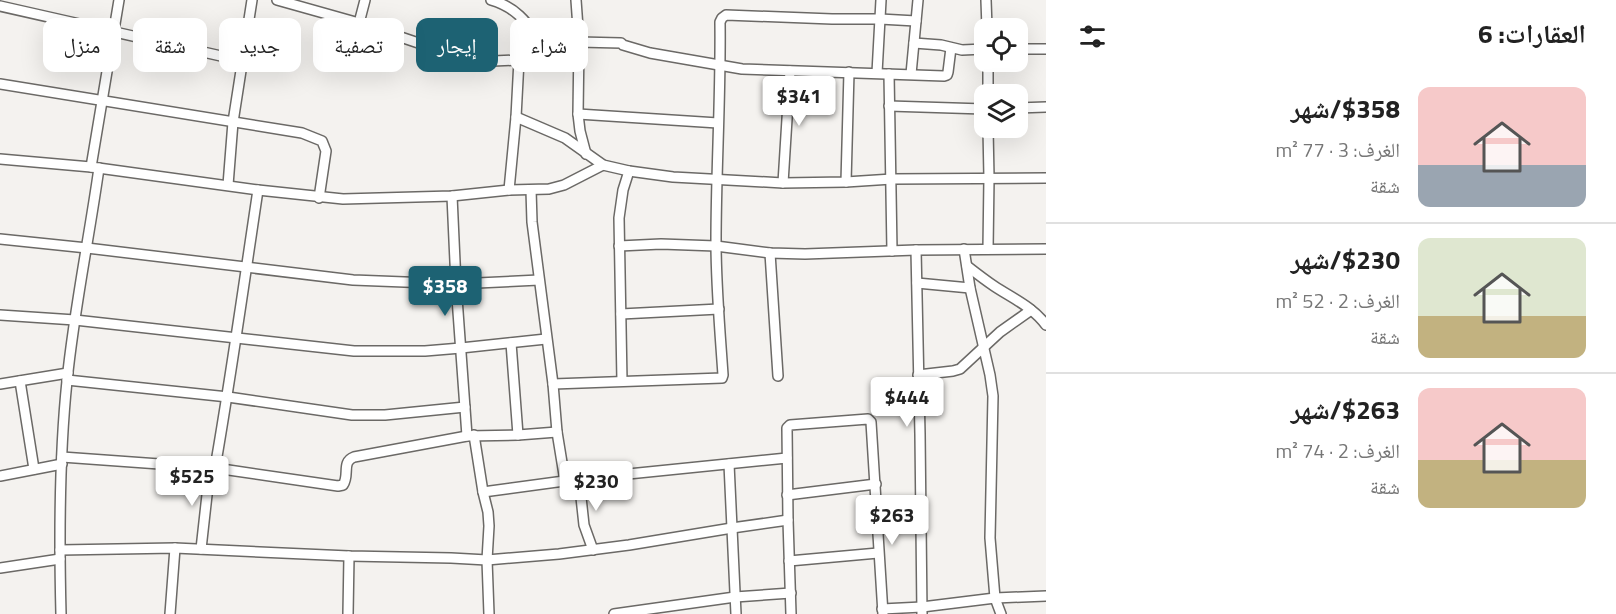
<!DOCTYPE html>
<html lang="ar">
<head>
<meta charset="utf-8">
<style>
  :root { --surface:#fff; --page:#f6f6f6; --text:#222; --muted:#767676; --line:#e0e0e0; --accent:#1d6273 }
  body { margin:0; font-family:"Titillium Web","Noto Naskh Arabic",sans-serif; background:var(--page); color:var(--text); direction:rtl; height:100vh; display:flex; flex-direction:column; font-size:22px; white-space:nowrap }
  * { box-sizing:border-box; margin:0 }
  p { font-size:20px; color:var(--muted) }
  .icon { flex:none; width:33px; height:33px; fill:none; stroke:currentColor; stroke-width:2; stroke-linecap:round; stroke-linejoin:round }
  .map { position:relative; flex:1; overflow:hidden; direction:ltr }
  .details { display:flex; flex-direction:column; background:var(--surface); width:570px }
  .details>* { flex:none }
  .guide { position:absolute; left:18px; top:18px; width:570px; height:54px; direction:rtl; display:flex; gap:12px }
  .tools { position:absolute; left:974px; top:18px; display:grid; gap:12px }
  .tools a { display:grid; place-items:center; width:54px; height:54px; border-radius:12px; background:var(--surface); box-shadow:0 6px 24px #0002; font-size:30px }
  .price { position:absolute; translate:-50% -51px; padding:0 14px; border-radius:6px; background:#fff; color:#222; font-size:20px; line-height:39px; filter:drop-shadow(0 2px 3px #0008) }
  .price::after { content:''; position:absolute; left:50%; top:36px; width:18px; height:14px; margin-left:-9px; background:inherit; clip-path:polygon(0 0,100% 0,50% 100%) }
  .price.current { background:var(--accent); color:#fff }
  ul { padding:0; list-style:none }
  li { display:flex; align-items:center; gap:18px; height:150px; padding:0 30px }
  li+li { border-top:2px solid var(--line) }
  li span { display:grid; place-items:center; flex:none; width:168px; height:120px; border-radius:12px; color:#555 }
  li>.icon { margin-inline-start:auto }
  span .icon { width:72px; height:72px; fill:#fffc; stroke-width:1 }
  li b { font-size:26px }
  h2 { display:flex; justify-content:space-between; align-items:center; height:72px; padding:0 30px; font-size:26px }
  .chip { padding:0 21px; border-radius:12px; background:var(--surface); box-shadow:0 6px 24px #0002; font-size:21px; line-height:54px }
  .chip.current { background:var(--accent); color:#fff }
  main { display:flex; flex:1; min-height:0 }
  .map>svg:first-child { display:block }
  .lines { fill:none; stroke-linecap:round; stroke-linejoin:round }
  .minor-casing { stroke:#6b6966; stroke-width:12 }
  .minor { stroke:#fff; stroke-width:9 }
</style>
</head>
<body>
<main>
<section class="details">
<h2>العقارات: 6<svg class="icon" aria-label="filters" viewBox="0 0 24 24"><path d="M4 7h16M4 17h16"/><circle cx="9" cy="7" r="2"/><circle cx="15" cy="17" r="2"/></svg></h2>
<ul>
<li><span style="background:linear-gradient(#f6c9c9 65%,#9aa5b1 0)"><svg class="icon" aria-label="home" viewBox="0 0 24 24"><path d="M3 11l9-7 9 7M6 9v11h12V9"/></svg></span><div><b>$358/شهر</b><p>الغرف: 3 · 77 m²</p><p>شقة</p></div></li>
<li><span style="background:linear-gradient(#dfe7d0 65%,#c2b280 0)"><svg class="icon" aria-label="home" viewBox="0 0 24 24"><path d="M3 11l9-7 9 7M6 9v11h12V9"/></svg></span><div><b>$230/شهر</b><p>الغرف: 2 · 52 m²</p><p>شقة</p></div></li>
<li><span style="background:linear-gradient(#f6c9c9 60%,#c2b280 0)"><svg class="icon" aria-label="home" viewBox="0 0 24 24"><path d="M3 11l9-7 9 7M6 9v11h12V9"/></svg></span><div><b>$263/شهر</b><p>الغرف: 2 · 74 m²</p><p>شقة</p></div></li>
</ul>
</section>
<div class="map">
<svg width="1046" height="614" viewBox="0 0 1046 614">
  <rect width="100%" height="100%" fill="#f4f2ef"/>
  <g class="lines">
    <g class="minor-casing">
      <g id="minor">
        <polyline points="277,0 359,23 460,57 470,59 493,61 519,60 546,48 566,44 579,42 621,43 623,45 650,53 742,69 944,76 947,75 948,72 951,48"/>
        <path d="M491,0c28,8 38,26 55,48"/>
        <polyline points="576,0 579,42 578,114 580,131 586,154"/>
        <polyline points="986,0 987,28"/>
        <polyline points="0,6 243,61"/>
        <polyline points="359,23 365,0"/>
        <polyline points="914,43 941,45 962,50 984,49"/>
        <polyline points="1017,49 1046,49"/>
        <polyline points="988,62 988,94"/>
        <polyline points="877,73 881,0"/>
        <polyline points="889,74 892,251"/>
        <polyline points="911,74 918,0"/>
        <polyline points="0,84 302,133 322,141 326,151 319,198"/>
        <polyline points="889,106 984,109"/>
        <polyline points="1017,108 1046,107"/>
        <polyline points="578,114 718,123"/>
        <polyline points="516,117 565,138 603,165 629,171 673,177 783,183 846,182 892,179 1046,178"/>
        <polyline points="0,159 91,167 258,190 343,199 452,196 509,190 549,189 564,185 603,165"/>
        <polyline points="91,167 119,0"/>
        <polyline points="846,182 849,72"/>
        <polyline points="783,183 790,71"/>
        <polyline points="228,185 233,122 252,0"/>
        <polyline points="509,190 516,117 519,60"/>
        <polyline points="531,190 532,222 553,384 557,432 565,481"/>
        <polyline points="452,196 456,284 467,436"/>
        <polyline points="0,239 87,248 353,280 456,284 539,280"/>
        <polyline points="619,246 661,244 716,246 770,253 805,254 916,250 1046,249"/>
        <polyline points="964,249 970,288 990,375 993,396 990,538 995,598 1001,614"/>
        <polyline points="988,249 989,178 988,128"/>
        <polyline points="916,250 920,434 922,614"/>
        <polyline points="770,253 778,376"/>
        <path d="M967,266c9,7 18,14 27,20 18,12 39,21 52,39"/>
        <polyline points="917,283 970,288"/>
        <polyline points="621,314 719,309"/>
        <polyline points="0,315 75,320 354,351 425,351 461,348 546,339"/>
        <polyline points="511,343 518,435"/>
        <polyline points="918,375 953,371 960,369 1000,332 1031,310"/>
        <polyline points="67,380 228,397 352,415 385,415 465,407"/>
        <polyline points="20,381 34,469"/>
        <polyline points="622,381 619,218 623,190 629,171"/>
        <polyline points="0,384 68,373"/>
        <path d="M553,384l169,-6 1,-3c-3,-44 -7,-89 -7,-133 0,-73 5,-146 4,-220l2,-4 4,-3 106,4h48l36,2"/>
        <polyline points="474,435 483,492 488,512 489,526 487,560 489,614"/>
        <path d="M62,457l153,11 123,18 5,-1c7,-10 -2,-23 11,-28l113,-21 51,-1 39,-3"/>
        <polyline points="729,464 736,614"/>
        <path d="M215,468c16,-92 29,-185 43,-278"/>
        <polyline points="0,476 62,464"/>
        <polyline points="579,479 584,525 593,550"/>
        <polyline points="483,492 579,479 787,458"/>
        <polyline points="787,495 876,484"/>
        <polyline points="201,549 210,468"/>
        <polyline points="60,550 175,548 349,556 451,558 487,560 559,554 629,545 732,528 788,520"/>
        <polyline points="789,561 878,553"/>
        <polyline points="0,568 60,559"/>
        <polyline points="882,609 922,607 995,598 1046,596"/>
        <path d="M61,614c-2,-77 -2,-156 6,-233 7,-71 22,-142 32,-213"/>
        <polyline points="170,614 175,548"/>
        <polyline points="348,614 349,556"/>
        <polyline points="614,614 735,597 791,593"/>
        <polyline points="791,614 788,520 787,428 790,425 868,419 871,422 883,614"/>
      </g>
    </g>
    <use href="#minor" class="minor"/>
  </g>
</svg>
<div class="tools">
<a><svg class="icon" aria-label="locate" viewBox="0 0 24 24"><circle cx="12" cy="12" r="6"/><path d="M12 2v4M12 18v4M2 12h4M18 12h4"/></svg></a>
<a><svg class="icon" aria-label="layers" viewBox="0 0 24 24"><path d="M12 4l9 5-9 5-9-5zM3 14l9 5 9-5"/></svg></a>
</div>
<b class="price" style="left:799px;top:127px">$341</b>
<b class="price current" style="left:445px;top:317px">$358</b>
<b class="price" style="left:907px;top:428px">$444</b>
<b class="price" style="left:192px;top:507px">$525</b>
<b class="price" style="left:596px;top:512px">$230</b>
<b class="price" style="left:892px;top:546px">$263</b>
<div class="guide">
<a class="chip">شراء</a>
<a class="chip current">إيجار</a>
<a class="chip">تصفية</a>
<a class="chip">جديد</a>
<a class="chip">شقة</a>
<a class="chip">منزل</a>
</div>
</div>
</main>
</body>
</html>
